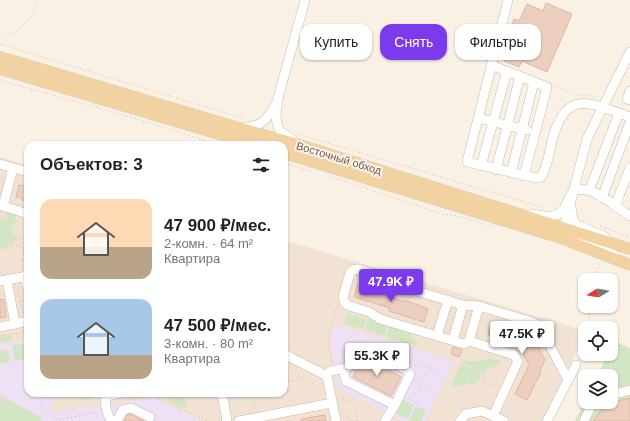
<!DOCTYPE html>
<html lang="ru">
<head>
<meta charset="utf-8">
<style>
  :root { --surface:#fff; --page:#f6f6f6; --text:#222; --muted:#767676; --accent:#7c3aed }
  body { margin:0; font-family:Helvetica,sans-serif; background:var(--page); color:var(--text); height:100vh; display:flex; flex-direction:column; font-size:15px; white-space:nowrap }
  * { box-sizing:border-box; margin:0 }
  p { font-size:13px; color:var(--muted) }
  .icon { flex:none; width:22px; height:22px; fill:none; stroke:currentColor; stroke-width:2; stroke-linecap:round; stroke-linejoin:round }
  .map { position:relative; flex:1; overflow:hidden }
  .sheet { position:absolute; left:24px; top:141px; width:264px; height:256px; display:flex; flex-direction:column; background:var(--surface); border-radius:12px; box-shadow:0 1px 3px #0004 }
  .sheet>* { flex:none }
  .top-card { position:absolute; left:300px; top:24px; width:270px; height:36px; display:flex; gap:8px }
  .needle { width:26px; rotate:259deg }
  .controls { position:absolute; left:578px; top:273px; display:grid; gap:8px }
  .controls a { display:grid; place-items:center; width:40px; height:40px; border-radius:8px; background:var(--surface); box-shadow:0 1px 3px #0004; font-size:20px }
  .price { position:absolute; translate:-50% -34px; padding:0 9px; border-radius:4px; background:#fff; color:#222; font-size:13px; line-height:26px; filter:drop-shadow(0 1px 2px #0008) }
  .price::after { content:''; position:absolute; left:50%; top:24px; width:12px; height:9px; margin-left:-6px; background:inherit; clip-path:polygon(0 0,100% 0,50% 100%) }
  .price.selected { background:var(--accent); color:#fff }
  ul { padding:0; list-style:none }
  li { display:flex; align-items:center; gap:12px; height:100px; padding:0 16px }
  li span { display:grid; place-items:center; flex:none; width:112px; height:80px; border-radius:12px; color:#555 }
  li>.icon { margin-inline-start:auto }
  span .icon { width:48px; height:48px; fill:#fffc; stroke-width:1 }
  li b { font-size:17px }
  h2 { display:flex; justify-content:space-between; align-items:center; height:48px; padding:0 16px; font-size:17px }
  .pill { padding:0 14px; border-radius:12px; background:var(--surface); box-shadow:0 1px 3px #0004; font-size:14px; line-height:36px }
  .pill.selected { background:var(--accent); color:#fff }
  .map>svg:first-child { display:block }
  .residential { fill:#f1e2d4 }
  .education { fill:#eee1f6 }
  .green { fill:#d3e6c4 }
  .building { fill:#edcfbf; stroke:#deb6a0 }
  .lines { fill:none; stroke-linecap:round; stroke-linejoin:round }
  .minor-casing { stroke:#cab8ac; stroke-width:10 }
  .major-casing { stroke:#d7d0cd; stroke-width:12 }
  .path { stroke:#d2b3a2; stroke-width:1; stroke-dasharray:1 3; stroke-linecap:butt }
  .minor { stroke:#fff; stroke-width:9 }
  .major { stroke:#f3d2a2; stroke-width:11 }
  .labels { text-anchor:middle; dominant-baseline:central; stroke-width:4; stroke-linejoin:round; paint-order:stroke }
  .street-label { font-size:11px; fill:#70584c; stroke:#fdf5ea }
</style>
</head>
<body>
<div class="map">
<svg width="630" height="421" viewBox="0 0 630 421">
  <rect width="100%" height="100%" fill="#faf1e5"/>
  <polygon class="residential" points="0,157 28,165 28,393 284,393 284,240 585,331 585,336 542,421 0,421"/>
  <g class="education">
    <polygon points="334,324 454,361 425,421 402,421 338,389 330,338"/>
    <polygon points="28,340 28,393 50,393 54,413 97,405 98,408 154,398 202,421 0,421 0,345"/>
  </g>
  <g class="green">
    <polygon points="7,212 17,215 11,233 20,236 5,247 0,248 0,218 5,219"/>
    <polygon points="347,313 366,319 363,329 344,324"/>
    <polygon points="368,319 387,325 384,336 365,330"/>
    <polygon points="389,326 410,332 418,346 386,337"/>
    <polygon points="11,335 12,341 1,343 0,338"/>
    <polygon points="614,340 630,349 630,421 575,421 585,400 585,402 611,402 611,376 597,376 608,354 611,354 611,347"/>
    <polygon points="28,343 28,359 15,361 12,346"/>
    <polygon points="8,349 10,362 0,364 0,351"/>
    <path d="M490,358l11,3 -1,4c-7,1 -13,3 -18,8l-20,-12h18z"/>
    <polygon points="461,363 481,375 480,380 473,384 468,383 455,387 451,385"/>
    <polygon points="82,393 92,393 93,398 83,400"/>
    <polygon points="167,393 184,393 187,409 169,401"/>
    <polygon points="0,395 42,418 41,421 0,421"/>
    <polygon points="401,399 414,405 407,419 394,413"/>
    <polygon points="416,406 426,411 421,421 410,421 409,420"/>
  </g>
  <g class="building">
    <polygon points="546,3 572,14 547,72 522,61 519,67 504,61 506,57 500,55 514,19 519,21 527,4 543,11"/>
    <polygon points="19,185 28,187 28,202 22,200 22,198 16,197"/>
    <polygon points="358,284 384,290 384,291 393,295 393,298 404,302 404,300 428,309 424,322 389,311 390,308 354,297"/>
    <polygon points="0,299 4,300 6,317 0,318"/>
    <polygon points="491,322 520,330 522,333 532,336 545,360 540,370 541,371 540,374 527,400 515,394 529,365 518,344 488,335"/>
    <polygon points="453,347 462,350 459,357 451,354"/>
    <polygon points="363,358 376,364 377,362 389,368 388,370 401,377 391,396 353,377"/>
    <polygon points="630,398 630,421 593,421 602,409 610,403"/>
    <polygon points="130,414 144,421 124,421 127,415"/>
    <polygon points="325,415 326,421 301,421 301,419"/>
  </g>
  <g class="lines">
    <g class="minor-casing">
      <g id="minor">
        <path d="M508,0l-41,162 69,16 5,-1c7,-11 8,-24 11,-36 14,-54 38,-38 78,-24"/>
        <polyline points="491,65 547,87 524,176"/>
        <polyline points="630,91 627,99 630,100"/>
        <polyline points="478,118 527,130"/>
        <path d="M242,127c18,1 25,-7 33,-22"/>
        <polyline points="294,141 280,131 277,124 276,116 278,98 305,0"/>
        <polyline points="0,164 28,172"/>
        <polyline points="481,166 507,71"/>
        <polyline points="496,170 520,76"/>
        <polyline points="511,173 534,82"/>
        <polyline points="589,191 619,113"/>
        <polyline points="602,198 630,122"/>
        <polyline points="0,205 28,214"/>
        <polyline points="3,206 13,168"/>
        <polyline points="615,206 630,168"/>
        <polyline points="571,207 573,219 577,225 605,237"/>
        <path d="M532,214c11,2 26,6 33,-7 3,-6 4,-11 9,-17 4,0 8,-1 13,0 14,3 30,18 43,26"/>
        <path d="M614,255c-10,-7 -43,-17 -47,-26 -1,-2 0,-6 -1,-9l21,-81 43,-87"/>
        <polyline points="25,276 28,290"/>
        <polyline points="7,280 15,324"/>
        <polyline points="0,281 28,276"/>
        <polyline points="479,306 469,341 464,344 380,319 369,312 347,305 345,303 343,297 350,273 352,270 358,269 394,280 403,287 463,305 479,306 532,322 536,324 541,329 568,380"/>
        <polyline points="0,327 28,321"/>
        <polyline points="437,336 448,300"/>
        <polyline points="453,340 463,305"/>
        <polyline points="469,341 514,355 518,361 493,416"/>
        <polyline points="284,354 327,376 336,421"/>
        <path d="M327,376l3,-5c6,-1 13,-2 19,-4l9,-17 4,-2 45,22 3,4 -15,31 -49,-24 -3,-12"/>
        <polyline points="106,393 106,396 121,393"/>
        <polyline points="222,393 227,421"/>
        <polyline points="611,395 630,390"/>
        <path d="M106,396c-2,7 1,20 6,25"/>
        <polyline points="117,421 123,410 131,408 150,417"/>
        <polyline points="239,421 332,403"/>
        <polyline points="385,421 395,405"/>
        <polyline points="460,421 466,414 482,411 504,421"/>
        <polyline points="547,421 576,365"/>
        <polyline points="584,421 593,402"/>
      </g>
    </g>
    <g class="major-casing">
      <g id="major">
        <polyline points="0,57 232,126 303,146 630,249"/>
        <polyline points="0,69 256,145"/>
        <polyline points="284,153 561,238 630,265"/>
      </g>
    </g>
    <g class="path">
      <path d="M6,37c18,-11 25,-17 32,-37"/>
      <polyline points="0,44 245,119"/>
      <polyline points="0,80 137,119 219,145"/>
      <polyline points="555,86 576,95 590,95 597,97"/>
      <polyline points="298,134 544,208"/>
      <polyline points="284,163 314,172"/>
      <polyline points="329,176 442,214 454,215 496,227"/>
      <polyline points="600,226 630,237"/>
      <polyline points="12,244 28,249"/>
      <polyline points="0,250 5,249 20,237 28,239"/>
      <polyline points="23,260 25,239"/>
      <polyline points="21,261 28,259"/>
      <polyline points="594,280 600,262"/>
      <polyline points="18,289 23,313"/>
      <polyline points="19,302 28,300"/>
      <polyline points="589,306 589,316 593,328"/>
      <polyline points="23,332 28,333"/>
      <polyline points="18,334 19,339"/>
      <polyline points="0,336 28,331"/>
      <polyline points="611,343 612,343"/>
      <polyline points="388,353 390,350"/>
      <polyline points="332,362 328,338 336,308 339,307"/>
      <polyline points="462,362 484,375"/>
      <polyline points="415,366 417,362 437,372"/>
      <polyline points="284,368 321,388"/>
      <polyline points="284,371 288,391"/>
      <circle cx="490" cy="379" r="7"/>
      <polyline points="414,381 429,389"/>
      <polyline points="284,382 303,379"/>
      <polyline points="40,393 44,410 58,420 98,412"/>
      <polyline points="252,393 256,409"/>
      <polyline points="339,397 354,405 357,421"/>
      <polyline points="408,399 421,405"/>
      <polyline points="124,400 151,395 207,421"/>
      <polyline points="343,416 354,421"/>
    </g>
    <use href="#minor" class="minor"/>
    <use href="#major" class="major"/>
  </g>
  <g class="labels">
    <g class="street-label">
      <text transform="translate(339 158) rotate(17)">Восточный обход</text>
    </g>
  </g>
</svg>
<div class="controls">
<a><svg class="needle" viewBox="-14 -14 28 28"><path d="M0-13l5 13h-10z" fill="#e53935"/><path d="M0 13l5-13h-10z" fill="#767676"/></svg></a>
<a><svg class="icon" aria-label="locate" viewBox="0 0 24 24"><circle cx="12" cy="12" r="6"/><path d="M12 2v4M12 18v4M2 12h4M18 12h4"/></svg></a>
<a><svg class="icon" aria-label="layers" viewBox="0 0 24 24"><path d="M12 4l9 5-9 5-9-5zM3 14l9 5 9-5"/></svg></a>
</div>
<b class="price selected" style="left:391px;top:303px">47.9K ₽</b>
<b class="price" style="left:522px;top:355px">47.5K ₽</b>
<b class="price" style="left:377px;top:377px">55.3K ₽</b>
<div class="top-card">
<a class="pill">Купить</a>
<a class="pill selected">Снять</a>
<a class="pill">Фильтры</a>
</div>
<section class="sheet">
<h2>Объектов: 3<svg class="icon" aria-label="filters" viewBox="0 0 24 24"><path d="M4 7h16M4 17h16"/><circle cx="9" cy="7" r="2"/><circle cx="15" cy="17" r="2"/></svg></h2>
<ul>
<li><span style="background:linear-gradient(#ffd9b3 60%,#b9a48a 0)"><svg class="icon" aria-label="home" viewBox="0 0 24 24"><path d="M3 11l9-7 9 7M6 9v11h12V9"/></svg></span><div><b>47 900 ₽/мес.</b><p>2-комн. · 64 m²</p><p>Квартира</p></div></li>
<li><span style="background:linear-gradient(#a9c7e8 70%,#b9a48a 0)"><svg class="icon" aria-label="home" viewBox="0 0 24 24"><path d="M3 11l9-7 9 7M6 9v11h12V9"/></svg></span><div><b>47 500 ₽/мес.</b><p>3-комн. · 80 m²</p><p>Квартира</p></div></li>
</ul>
</section>
</div>
</body>
</html>
